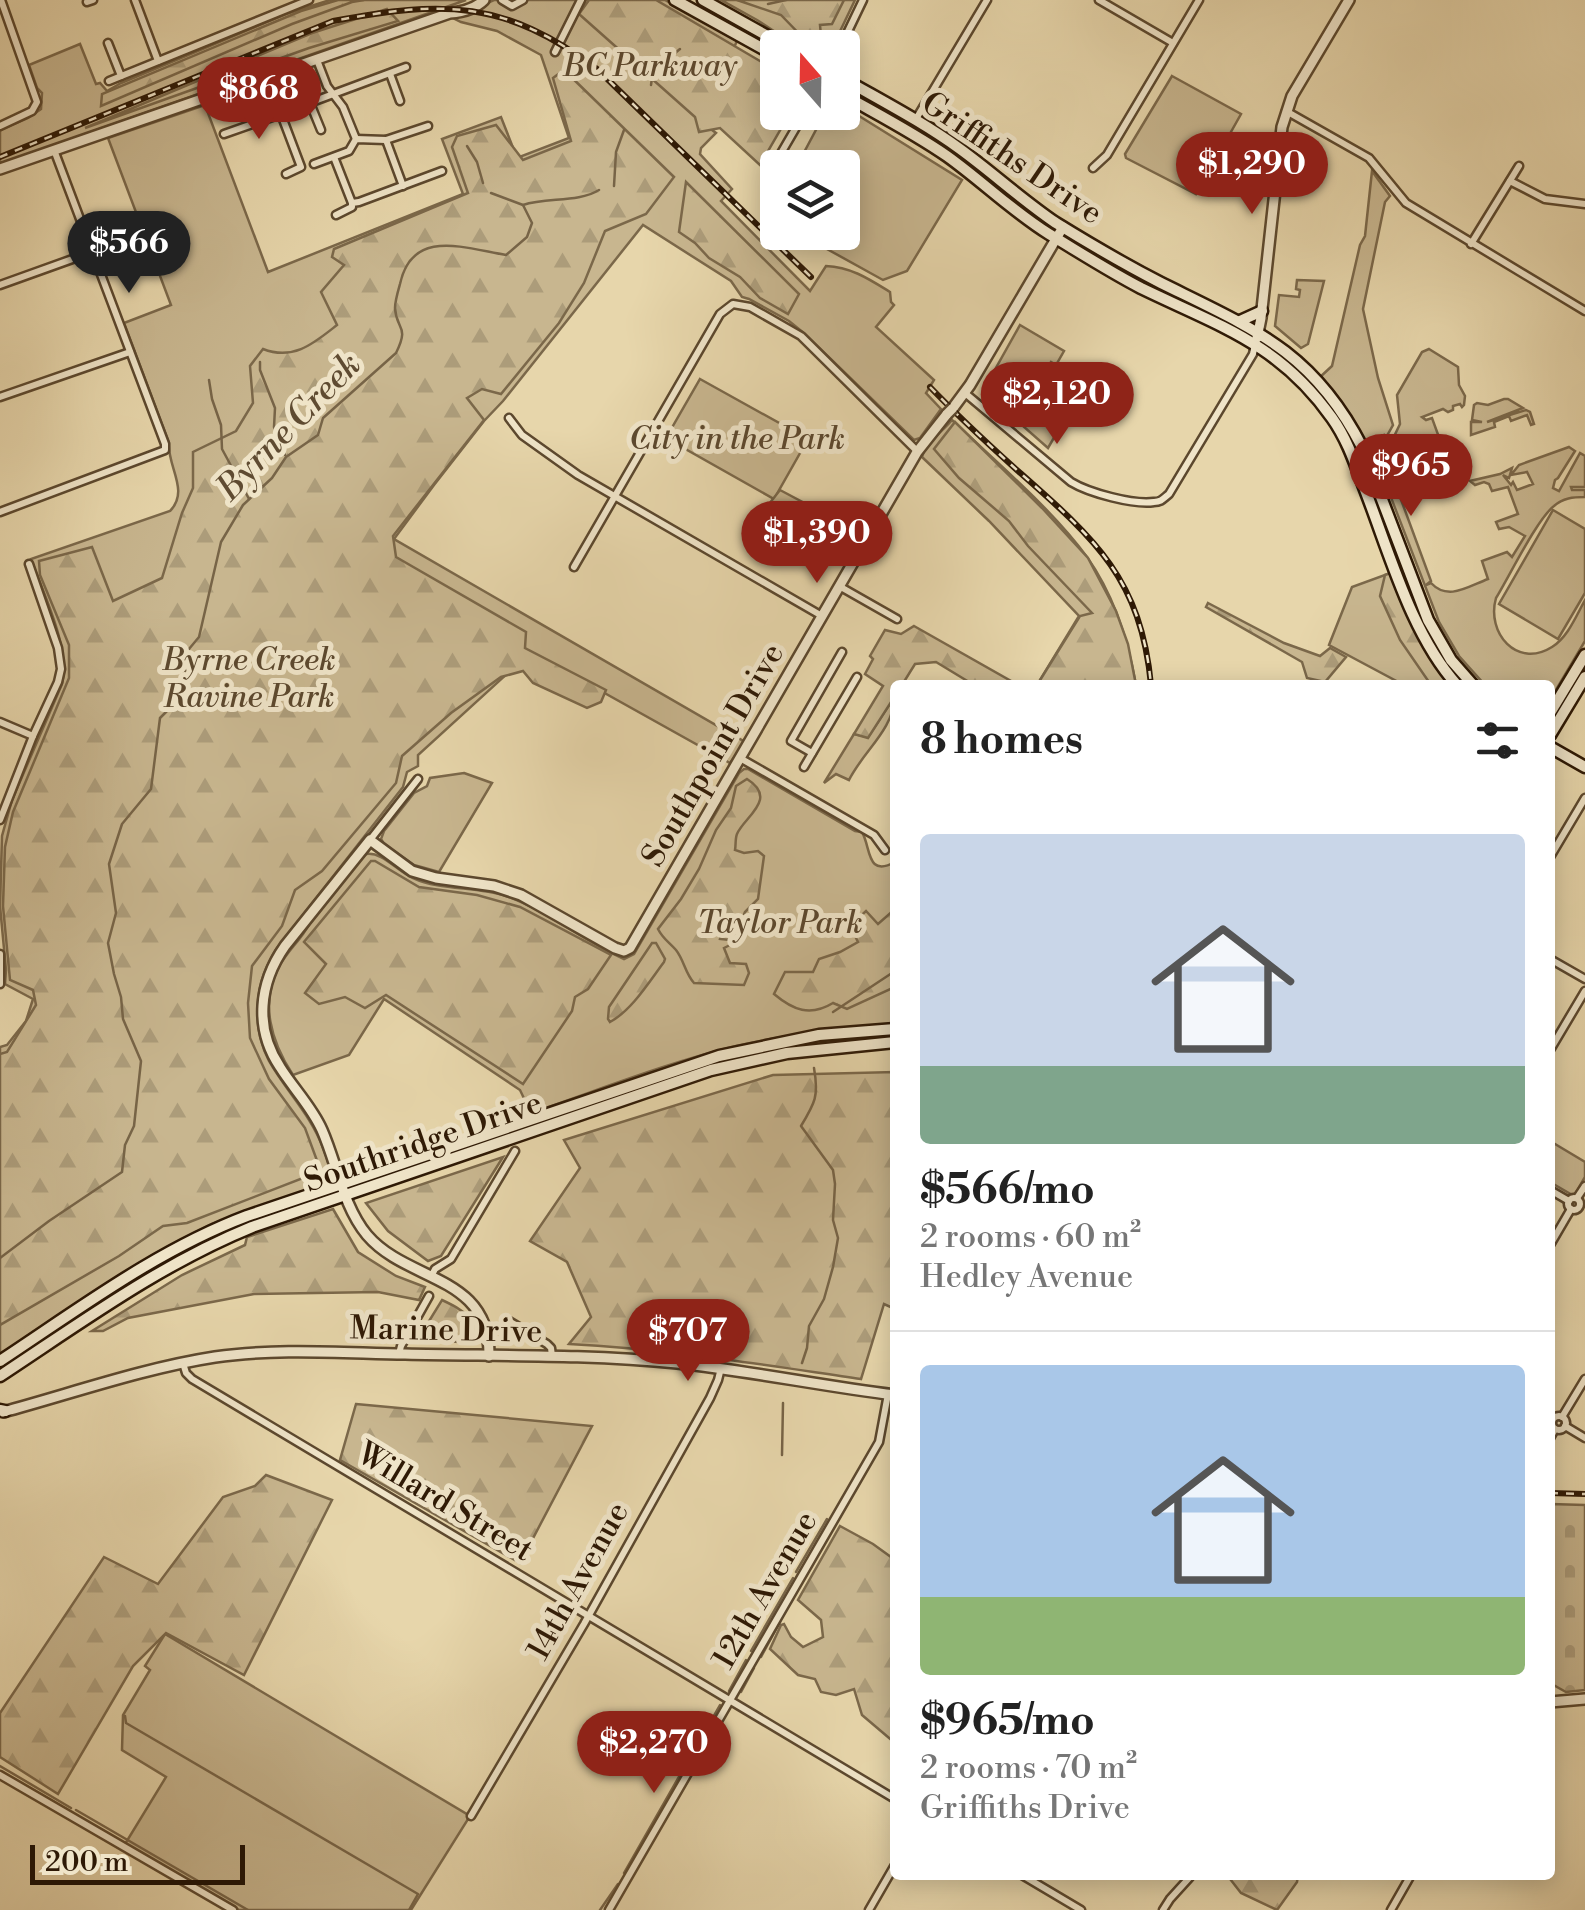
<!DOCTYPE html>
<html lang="en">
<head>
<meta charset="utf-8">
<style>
  :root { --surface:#fff; --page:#f6f6f6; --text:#222; --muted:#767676; --line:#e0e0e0; --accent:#8f2418 }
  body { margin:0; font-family:"Libre Bodoni",serif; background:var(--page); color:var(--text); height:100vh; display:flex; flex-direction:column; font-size:38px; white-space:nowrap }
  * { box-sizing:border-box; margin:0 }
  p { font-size:32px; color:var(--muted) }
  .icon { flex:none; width:55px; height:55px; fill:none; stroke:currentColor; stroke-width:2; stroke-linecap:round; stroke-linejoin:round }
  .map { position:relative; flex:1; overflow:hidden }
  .panel { position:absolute; left:890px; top:680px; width:665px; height:1200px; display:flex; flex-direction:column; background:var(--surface); border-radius:10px; box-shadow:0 5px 25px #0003 }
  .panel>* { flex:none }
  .needle { width:65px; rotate:340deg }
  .tools { position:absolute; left:760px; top:30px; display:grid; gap:20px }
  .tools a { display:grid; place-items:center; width:100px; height:100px; border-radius:10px; background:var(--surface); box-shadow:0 5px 25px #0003; font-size:50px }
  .scale { position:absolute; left:30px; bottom:25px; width:215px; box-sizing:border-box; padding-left:10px; border:5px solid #2e1905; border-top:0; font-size:28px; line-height:35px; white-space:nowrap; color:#2e1905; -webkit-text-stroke:8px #efe4c8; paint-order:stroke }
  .price { position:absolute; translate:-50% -85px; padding:0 22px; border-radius:35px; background:var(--accent); color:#fff; font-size:32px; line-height:65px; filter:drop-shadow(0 2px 5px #0008) }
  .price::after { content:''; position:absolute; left:50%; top:60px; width:30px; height:22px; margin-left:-15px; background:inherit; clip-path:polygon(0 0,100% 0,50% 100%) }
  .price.on { background:#222; color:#fff }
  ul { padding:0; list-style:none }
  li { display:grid; align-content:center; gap:20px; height:530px; padding:0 30px }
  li+li { border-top:2px solid var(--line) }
  li span { display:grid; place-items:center; height:310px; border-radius:10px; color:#555 }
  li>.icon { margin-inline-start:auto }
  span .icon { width:180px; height:180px; fill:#fffc; stroke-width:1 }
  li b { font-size:42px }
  h2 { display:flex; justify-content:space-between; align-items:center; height:120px; padding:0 30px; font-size:42px }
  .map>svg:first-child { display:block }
  .green { fill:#c8b68f; stroke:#7b684a; stroke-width:2.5 }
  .forest { fill:url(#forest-firs); stroke:#7b684a; stroke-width:2.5 }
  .cemetery { fill:url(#cemetery-stones); stroke:#7b684a; stroke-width:2.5 }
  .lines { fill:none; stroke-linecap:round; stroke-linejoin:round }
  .stream { stroke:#776447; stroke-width:2.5 }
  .minor-casing { stroke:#5c482e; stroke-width:11 }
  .tertiary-casing { stroke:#5c482e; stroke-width:14 }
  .secondary-casing { stroke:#2e1905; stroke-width:15 }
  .minor { stroke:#efe4c8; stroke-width:6 }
  .tertiary { stroke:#efe4c8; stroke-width:9 }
  .secondary { stroke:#efe4c8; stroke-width:10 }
  .rail-casing { stroke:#2e1905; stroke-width:6 }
  .rail { stroke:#efe4c8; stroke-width:2.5; stroke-dasharray:8; stroke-linecap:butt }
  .tertiary-bridge-casing { stroke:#5c482e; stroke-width:14; stroke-linecap:butt }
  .tertiary-bridge { stroke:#efe4c8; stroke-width:9 }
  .labels { text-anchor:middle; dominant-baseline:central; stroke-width:10; stroke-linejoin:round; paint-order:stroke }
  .park-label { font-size:32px; font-style:italic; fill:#5c482e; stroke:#efe4c8 }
  .street-label { font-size:32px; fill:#2e1905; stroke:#efe4c8 }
  .water-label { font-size:35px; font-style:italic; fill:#5f4b31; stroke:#efe4c8 }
</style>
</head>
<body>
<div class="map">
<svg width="1585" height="1910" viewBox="0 0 1585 1910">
  <defs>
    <pattern id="forest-firs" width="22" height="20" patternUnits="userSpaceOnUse" patternTransform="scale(2.5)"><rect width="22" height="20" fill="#c8b68f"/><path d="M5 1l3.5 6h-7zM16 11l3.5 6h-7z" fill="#ac9c7a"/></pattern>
    <pattern id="cemetery-stones" width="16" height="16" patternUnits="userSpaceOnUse" patternTransform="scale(2.5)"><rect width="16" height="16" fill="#c8b68f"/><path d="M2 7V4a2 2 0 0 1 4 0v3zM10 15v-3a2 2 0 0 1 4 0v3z" fill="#ac9c7a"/></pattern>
  </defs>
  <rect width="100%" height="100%" fill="#e7d6ab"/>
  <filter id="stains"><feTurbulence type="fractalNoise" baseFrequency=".002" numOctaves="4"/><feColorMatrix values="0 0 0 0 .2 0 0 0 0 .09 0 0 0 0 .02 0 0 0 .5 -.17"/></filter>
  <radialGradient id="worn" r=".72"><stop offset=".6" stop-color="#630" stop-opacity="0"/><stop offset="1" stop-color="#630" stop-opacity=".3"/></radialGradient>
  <g class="green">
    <polygon points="330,0 466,0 0,164 0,130 28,118 41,109 42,93 37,88 29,65 80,44 96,84 100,83 107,91 121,83 286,14"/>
    <path d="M494,0h171l72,41 -37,80 16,12 -15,15 -1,6 32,35 -11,12 89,90 16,-25c25,1 43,13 64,26l1,10 3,3 -18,22 58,53 -8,13 15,16 -21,29 -6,2 -109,-106 -16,-13 -40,-22 -7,-2 -11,-16 -88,-56 -140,176 -19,20 -50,64 -40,54 351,203 -15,21 -199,-111 -113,103v11l-11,6 -4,15 -126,161c-22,33 -27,76 -8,113 17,30 42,54 54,87 4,11 8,19 6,30l-17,10 -100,36 -54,28 -158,103v-308l7,-2 19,-24 7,-22 -28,-15 1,-14 -6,-64 2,-70 10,-36 50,-116c9,-35 -19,-91 -31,-125l139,-48c20,-20 -3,-45 -1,-68l-45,-120 47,-18 -63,-167 97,-33 63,167 195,-78 -21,-55 59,-22 16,41 52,-20 -28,-83 -44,-24 -36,-9 -8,-4z"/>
    <polygon points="721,0 855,0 832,48 798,47 757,20"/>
    <polygon points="1172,76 1241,114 1196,194 1126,158 1125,154"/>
    <polygon points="843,106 962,180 907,271 883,280 827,249 836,233 842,232 843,221 857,196 843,186 842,168 815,167 801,158 825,113 842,112"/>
    <polygon points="1372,171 1390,196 1385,202 1363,309 1378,378 1393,425 1384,441 1384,451 1376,455 1375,452 1385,434 1369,455 1319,378 1332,366 1360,245 1365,236"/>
    <polygon points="1297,280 1324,281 1308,344 1301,348 1275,326 1279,295 1299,297 1300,290 1296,289"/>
    <polygon points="1020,325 1064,351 1056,365 1051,362 1046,370 1051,374 1048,380 1077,398 1048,448 983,391"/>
    <polygon points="1429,349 1458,367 1459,385 1465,396 1464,405 1462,407 1460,404 1453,406 1453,410 1448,412 1443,409 1422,417 1426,420 1432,418 1440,440 1400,455 1404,467 1399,468 1392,452 1396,447 1390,449 1389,447 1400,424 1397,395 1422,352"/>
    <polygon points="700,379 808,439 774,499 666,438"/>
    <polygon points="1504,399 1508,399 1523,408 1487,422 1526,410 1530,412 1534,424 1531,425 1527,415 1511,421 1509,416 1494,422 1495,427 1471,435 1471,422 1482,422 1472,420 1474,405 1477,403 1488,405"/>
    <path d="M952,420c44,42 99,88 135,137 27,38 41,83 49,128h-99l42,-69 -90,-95 -67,-64c4,-15 20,-25 30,-37z"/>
    <path d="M1569,447l6,4 -17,27 -3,2 -2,8 6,3 21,-38 5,3v31h-14l1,3h13v7c-12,0 -22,1 -31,9 -17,13 -45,71 -58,92 -10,35 21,71 56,49 16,-10 24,-31 33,-47v41l-35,59v-15h-65l-26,-29 -20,-34 -64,-166 10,-1 2,7 -4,-1 6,6 42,114 -5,4 5,-2c17,18 36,4 57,-4l-6,-18 25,-9 5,5 13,-21 -16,-9 -10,2 -3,-7 22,-8 -10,-27 -16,4 -3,-7 -5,-2 -9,3 -5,-4 30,-7 12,-6 -3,10 -6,-3 8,10 2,-3 4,8 16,-6 -6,-12 -16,3 8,-10z"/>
    <polygon points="1553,510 1585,529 1585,593 1558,639 1499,604"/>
    <polygon points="1393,572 1453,685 1404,685 1329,645 1352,587"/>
    <path d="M895,696c-2,35 -31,54 -46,84l-13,-6 -12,9 30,-49 14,3z"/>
    <path d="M744,769h4l107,62 7,1c9,15 4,46 33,30v162c-54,4 -107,10 -159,22 -70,17 -137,44 -205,67l-11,-23 -136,-91 -35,56 -56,20c-22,-33 -34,-73 -13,-110 6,-11 16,-21 23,-31 18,-28 39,-57 63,-80 16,-3 32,18 47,24 28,13 63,8 93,18 42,15 77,45 118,63l10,-5 105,-181z"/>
    <polygon points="464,773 492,783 439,872 414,865 384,844 381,839 384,831 414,793 427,786 430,778"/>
    <polygon points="1550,1141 1585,1162 1585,1177 1574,1196 1550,1182"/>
    <polygon points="165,1634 470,1816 411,1910 239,1910 125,1844 166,1777 122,1750 123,1715 150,1670 145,1666"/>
  </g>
  <g class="forest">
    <polygon points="338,0 364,0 352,2 292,24 101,106 102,94 301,11"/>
    <polygon points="589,0 656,0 777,71 778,112 790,113 760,165 720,128 699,132 695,117 579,14"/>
    <polygon points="737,0 844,0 832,24 820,25 822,46 812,47 781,15"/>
    <polygon points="387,9 398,21 309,48 85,128 312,33"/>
    <path d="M564,70l110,107 -28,37 -41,17 -21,52 -25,40 -58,71 -19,-5 -15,9 17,22 -91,116 3,21 130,75 -1,16 81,42 -5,12 -14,6 -54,-25 -10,-12 -22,6 -50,36 -49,43 -6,27 -74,88 -27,19 -13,36 -30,40 -4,37 2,35 19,41 36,49 14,38 -3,7 -129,50 -24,3 -44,30 -119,69v-271l7,-2 29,-47 -3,-15 -23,-10 -7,-74 2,-59 8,-35 56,-134v-33l-29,-70 -1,-14 53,-14 21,54 49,-23 20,-65 11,-25v-36l43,-21 17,-28 -3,-37 13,-17c31,12 51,-6 74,-24l-16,-33 23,-27 -12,-8 2,-8 134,-56 -16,-46 5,-11 39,-11 27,35 48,-19 -18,-63z"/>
    <polygon points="686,182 799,294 788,314 760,298 740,277 709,258 695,243 679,232"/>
    <polygon points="955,422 1042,508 1088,558 1116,611 1128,644 1136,685 1037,685 1080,616 1092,613 1028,546 1009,521 959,478 934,449"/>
    <polygon points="780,490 857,531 843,556 774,517 775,509 769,504"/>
    <polygon points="1393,572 1453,685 1431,685 1400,640 1380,596 1385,575"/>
    <polygon points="1208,603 1284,643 1320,656 1330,648 1346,657 1325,682 1307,678 1302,662 1206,607"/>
    <polygon points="914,626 1018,685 974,685 936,662 915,664 902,685 895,685 895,696 868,738 854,734 883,686 865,674 873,659 870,656 885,630 901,634"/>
    <path d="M747,779c32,20 -3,38 -10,55 -2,5 -1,11 -2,16l9,3 14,-2 6,5 -6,43 -13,13 -6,14 -18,9 -1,4 10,1 2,4 -8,4 6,15 16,1 3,9 -5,12 -50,-2c-9,-10 -10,-23 -18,-33 -7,-8 -13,-11 -18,-21l23,-30 18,-30 17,-39 15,-22 5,-22z"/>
    <polygon points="371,861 375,861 419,887 477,895 520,907 611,955 588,989 575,997 572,1011 523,1084 386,995 365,1008 345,997 319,1004 305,993 326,964 304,942"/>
    <path d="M895,909v78l-48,22 -14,-6c-23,14 -40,7 -59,-9l11,-22h28l6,-13 21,-7 18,-10 -5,-10v-9l13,-12 12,13z"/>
    <path d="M652,943h4l9,16 -1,3c-15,20 -32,48 -54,60l-2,-3 1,-12z"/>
    <path d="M895,1072v237l-11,-5 -23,75c-97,-14 -193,-30 -292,-35l22,-27 -24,-55 -37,-21 50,-73 -16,-28 209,-65z"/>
    <polygon points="503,1157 441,1256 428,1261 388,1231 366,1203"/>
    <polygon points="333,1209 358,1252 396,1276 425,1287 419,1300 378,1292 254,1294 128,1318 103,1331 92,1331 182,1275 245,1245 247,1237"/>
    <path d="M442,1300c23,11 33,16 29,43l-53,-4z"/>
    <polygon points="356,1404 592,1426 520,1563 340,1460"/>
    <polygon points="266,1475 332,1500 244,1675 166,1633 133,1666 58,1794 0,1757 0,1713 104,1557 158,1584 223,1497 255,1486"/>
    <polygon points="840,1526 873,1544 895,1560 895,1743 862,1715 854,1689 836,1695 821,1692 815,1679 798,1675 770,1649 781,1625 784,1624 791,1637 803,1647 823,1637 821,1620 798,1600"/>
    <polygon points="1227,1875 1298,1875 1297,1882 1277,1910 1241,1893"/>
  </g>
  <polygon class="cemetery" points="1550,1504 1585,1505 1585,1690 1566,1692 1550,1683"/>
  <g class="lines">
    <g class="stream">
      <polyline points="768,4 786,0"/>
      <polyline points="651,85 653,71 680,49"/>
      <polyline points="467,146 477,162 483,183"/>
      <polyline points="614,186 616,152 624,130"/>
      <polyline points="491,193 523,205"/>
      <polyline points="260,362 260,370 275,408 274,427 285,455"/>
      <polyline points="209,380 212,399 221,425 222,449 249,499"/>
      <polyline points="833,1012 895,971"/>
      <path d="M0,1258l49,-37 73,-49 3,-27 9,-19 7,-65 -18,-42 -2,-22 -7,-23 -6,-31 8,-30 -7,-49 13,-40 29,-35 9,-71 21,-21 8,-48 10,-12 22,-95 22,-37 29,-27 14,-21 32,-22 5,-17 73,-65c14,-28 0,-23 -1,-45 0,-7 3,-17 5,-24 12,-56 64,-36 106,-29l21,-18 5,-14 -9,-18c24,-8 55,-2 76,-15"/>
      <path d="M802,1363l5,-15 2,-22 15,-27 9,-32 5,-29 -5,-18 2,-36 -2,-14 -32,-44c14,-23 18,-30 13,-58"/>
      <polyline points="782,1455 783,1403"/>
      <polyline points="796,1572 827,1519"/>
      <polyline points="751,1651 793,1578"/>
      <polyline points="761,1657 780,1622"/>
      <polyline points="729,1691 746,1660"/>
      <polyline points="741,1692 754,1668"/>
      <polyline points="125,1716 126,1723 418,1894 409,1910"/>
      <polyline points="0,1766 71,1808"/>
      <polyline points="76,1810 248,1910"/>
      <polyline points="624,1873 720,1705"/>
      <polyline points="600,1910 618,1884"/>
    </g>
    <g class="minor-casing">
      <g id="minor">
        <polyline points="135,0 158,61"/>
        <polyline points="502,0 512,6 523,0"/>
        <polyline points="1099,0 1173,43"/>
        <polyline points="87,2 93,0"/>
        <polyline points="108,43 121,76"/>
        <polyline points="840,48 863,0"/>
        <polyline points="555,52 581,0"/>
        <polyline points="317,60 327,86 343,107 356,139"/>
        <polyline points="390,74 400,101"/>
        <polyline points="267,77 301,167 286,174"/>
        <polyline points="109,81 309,0"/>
        <polyline points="310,103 321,130"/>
        <polyline points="293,109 406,67"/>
        <polyline points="1286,111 1369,158 1406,203 1585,311"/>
        <polyline points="916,119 987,0"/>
        <polyline points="0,126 32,111 37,102 1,0"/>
        <polyline points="224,134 281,114"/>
        <polyline points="386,140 403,186"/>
        <polyline points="334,157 352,203"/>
        <polyline points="314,164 349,151 356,139 386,140 428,126"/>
        <polyline points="1093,168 1107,155 1199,0"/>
        <polyline points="766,179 805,112"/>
        <polyline points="1510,181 1545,199 1585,204"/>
        <polyline points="336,215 352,207 352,203 359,202 442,171"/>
        <polyline points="1471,244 1519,166"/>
        <polyline points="0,285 92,252"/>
        <path d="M965,393l106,89c18,11 63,23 83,20 7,0 9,-3 15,-8l84,-140 2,-10"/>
        <polyline points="0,397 130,352"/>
        <polyline points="509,418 522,435 578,475 822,616"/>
        <polyline points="0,512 165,450 165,444 54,150"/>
        <polyline points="574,567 720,314 733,304 750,307 801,336 917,451"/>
        <polyline points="839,586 897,619"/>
        <polyline points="0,722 33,736"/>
        <polyline points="812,753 791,741 842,652"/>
        <polyline points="740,758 874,835 885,850"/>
        <polyline points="804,767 857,677"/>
        <polyline points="0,820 33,736 58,682 61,669 58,648 29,564"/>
        <polyline points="370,840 418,779"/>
        <polyline points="1550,857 1585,798"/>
        <polyline points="0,954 0,984"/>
        <polyline points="1550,959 1585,979"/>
        <polyline points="1550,1050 1585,991"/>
        <polyline points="1550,1190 1569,1201"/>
        <circle cx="1574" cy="1204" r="6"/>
        <polyline points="1577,1198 1585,1186"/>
        <polyline points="1550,1245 1571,1209"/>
        <polyline points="431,1277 435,1269 451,1259 515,1151"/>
        <polyline points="509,1321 547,1344 551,1348 552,1356"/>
        <polyline points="399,1354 401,1346 429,1296"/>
        <polyline points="183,1363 186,1373 192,1379 895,1799"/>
        <circle cx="1559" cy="1423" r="7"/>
        <polyline points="1562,1417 1585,1379"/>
        <polyline points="1565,1426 1585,1438"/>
        <polyline points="1550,1438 1555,1429"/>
        <polyline points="0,1775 233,1910"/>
        <polyline points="471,1816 584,1624 710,1398 718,1380 721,1368"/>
        <polyline points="1022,1875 1081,1910"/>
        <polyline points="609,1910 879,1442 888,1394"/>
        <polyline points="869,1910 895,1865"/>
        <polyline points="1163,1910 1170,1899 1190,1877"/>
        <polyline points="1391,1910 1411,1875"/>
      </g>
    </g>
    <g class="tertiary-casing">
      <g id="tertiary">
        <path d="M0,169l450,-156c12,-1 25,-4 34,-13"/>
        <polyline points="1257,338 1261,318 1282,127 1292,96 1349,0"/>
        <polyline points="953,408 970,385 1063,227"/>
        <path d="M489,1356c1,-82 -81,-73 -122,-121 -24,-29 -30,-71 -45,-105 -10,-23 -29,-42 -42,-63 -26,-39 -21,-84 5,-121l85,-106 42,31 24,7 58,8 27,9 94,53 9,3 6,-3 287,-496 30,-38"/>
        <path d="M3,1412c70,-19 141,-44 212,-55 62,-9 127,-4 190,-3 90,2 182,0 272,9 73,8 145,23 218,32"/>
        <polyline points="1550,1702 1585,1699"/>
      </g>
    </g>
    <g class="secondary-casing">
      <g id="secondary">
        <polyline points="675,0 778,57"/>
        <polyline points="703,0 789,48"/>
        <path d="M842,78c40,23 81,44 118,71 33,24 62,51 96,74 34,21 70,42 105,60 91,45 152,68 201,164l66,173 23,40 22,25"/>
        <path d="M842,94c35,20 72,39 105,62 35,25 65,55 102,78 30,18 61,38 92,54 78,38 138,55 191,130 15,21 23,45 32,69 25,64 47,147 93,198"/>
        <polyline points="1240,321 1262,311"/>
        <polyline points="1550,713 1585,655"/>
        <polyline points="1550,735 1585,677"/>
        <polyline points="1550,747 1585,767"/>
        <path d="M0,1361c79,-52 157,-111 247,-145l472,-160 100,-21 76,-6"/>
        <path d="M0,1376c82,-54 161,-112 252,-149l459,-157 76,-17 108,-11"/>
        <polyline points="0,1410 5,1411"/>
      </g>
    </g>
    <use href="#minor" class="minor"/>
    <use href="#tertiary" class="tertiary"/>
    <use href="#secondary" class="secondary"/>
    <g class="rail-casing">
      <g id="rail">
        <path d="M0,157l333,-136c111,-21 172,-21 264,48l214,208"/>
        <path d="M930,387c28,29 58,57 88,84 76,67 123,107 133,214"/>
        <polyline points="1550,1493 1585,1494"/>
      </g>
    </g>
    <use href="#rail" class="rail"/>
    <g class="tertiary-bridge-casing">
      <polyline id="tertiary-bridge" points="947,414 953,408"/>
    </g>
    <use href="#tertiary-bridge" class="tertiary-bridge"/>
  </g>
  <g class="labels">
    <g class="park-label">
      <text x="650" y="66">BC Parkway</text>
      <text x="737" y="439">City in the Park</text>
      <text x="249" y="660">Byrne Creek<tspan x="249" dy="37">Ravine Park</tspan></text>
      <text x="780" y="923">Taylor Park</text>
    </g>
    <g class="street-label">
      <text transform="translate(1012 158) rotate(34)">Griffiths Drive</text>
      <text transform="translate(713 755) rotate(-60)">Southpoint Drive</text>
      <text transform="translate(423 1142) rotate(-19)">Southridge Drive</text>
      <text transform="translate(446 1330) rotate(1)">Marine Drive</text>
      <text transform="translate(445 1502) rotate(31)">Willard Street</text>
      <text transform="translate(578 1581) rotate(-61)">14th Avenue</text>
      <text transform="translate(765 1590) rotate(-60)">12th Avenue</text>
    </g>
    <g class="water-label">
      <text transform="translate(289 427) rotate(-46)">Byrne Creek</text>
    </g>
  </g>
  <rect width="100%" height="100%" filter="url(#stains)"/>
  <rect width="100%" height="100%" fill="url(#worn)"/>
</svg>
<div class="tools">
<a><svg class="needle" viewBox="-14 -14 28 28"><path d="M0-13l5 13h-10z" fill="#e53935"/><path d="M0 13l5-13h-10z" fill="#767676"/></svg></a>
<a><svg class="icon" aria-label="layers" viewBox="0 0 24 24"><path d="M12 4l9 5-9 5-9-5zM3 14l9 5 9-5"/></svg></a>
</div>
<div class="scale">200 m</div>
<b class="price" style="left:259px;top:142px">$868</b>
<b class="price" style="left:1252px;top:217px">$1,290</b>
<b class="price on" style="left:129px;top:296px">$566</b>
<b class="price" style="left:1057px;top:447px">$2,120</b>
<b class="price" style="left:1411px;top:519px">$965</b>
<b class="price" style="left:817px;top:586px">$1,390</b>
<b class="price" style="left:688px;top:1384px">$707</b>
<b class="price" style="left:654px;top:1796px">$2,270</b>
<section class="panel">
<h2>8 homes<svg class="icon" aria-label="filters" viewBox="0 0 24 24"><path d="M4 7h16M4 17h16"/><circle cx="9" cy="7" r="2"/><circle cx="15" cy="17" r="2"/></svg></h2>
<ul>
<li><span style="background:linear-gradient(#c9d6e8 75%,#7fa58c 0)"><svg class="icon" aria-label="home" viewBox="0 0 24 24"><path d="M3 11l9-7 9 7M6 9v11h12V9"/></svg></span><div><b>$566/mo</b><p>2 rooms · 60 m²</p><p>Hedley Avenue</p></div></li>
<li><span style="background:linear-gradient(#a9c7e8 75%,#8fb573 0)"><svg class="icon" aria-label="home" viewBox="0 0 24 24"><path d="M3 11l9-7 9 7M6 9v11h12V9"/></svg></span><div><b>$965/mo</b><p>2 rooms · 70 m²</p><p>Griffiths Drive</p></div></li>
</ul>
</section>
</div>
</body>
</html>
